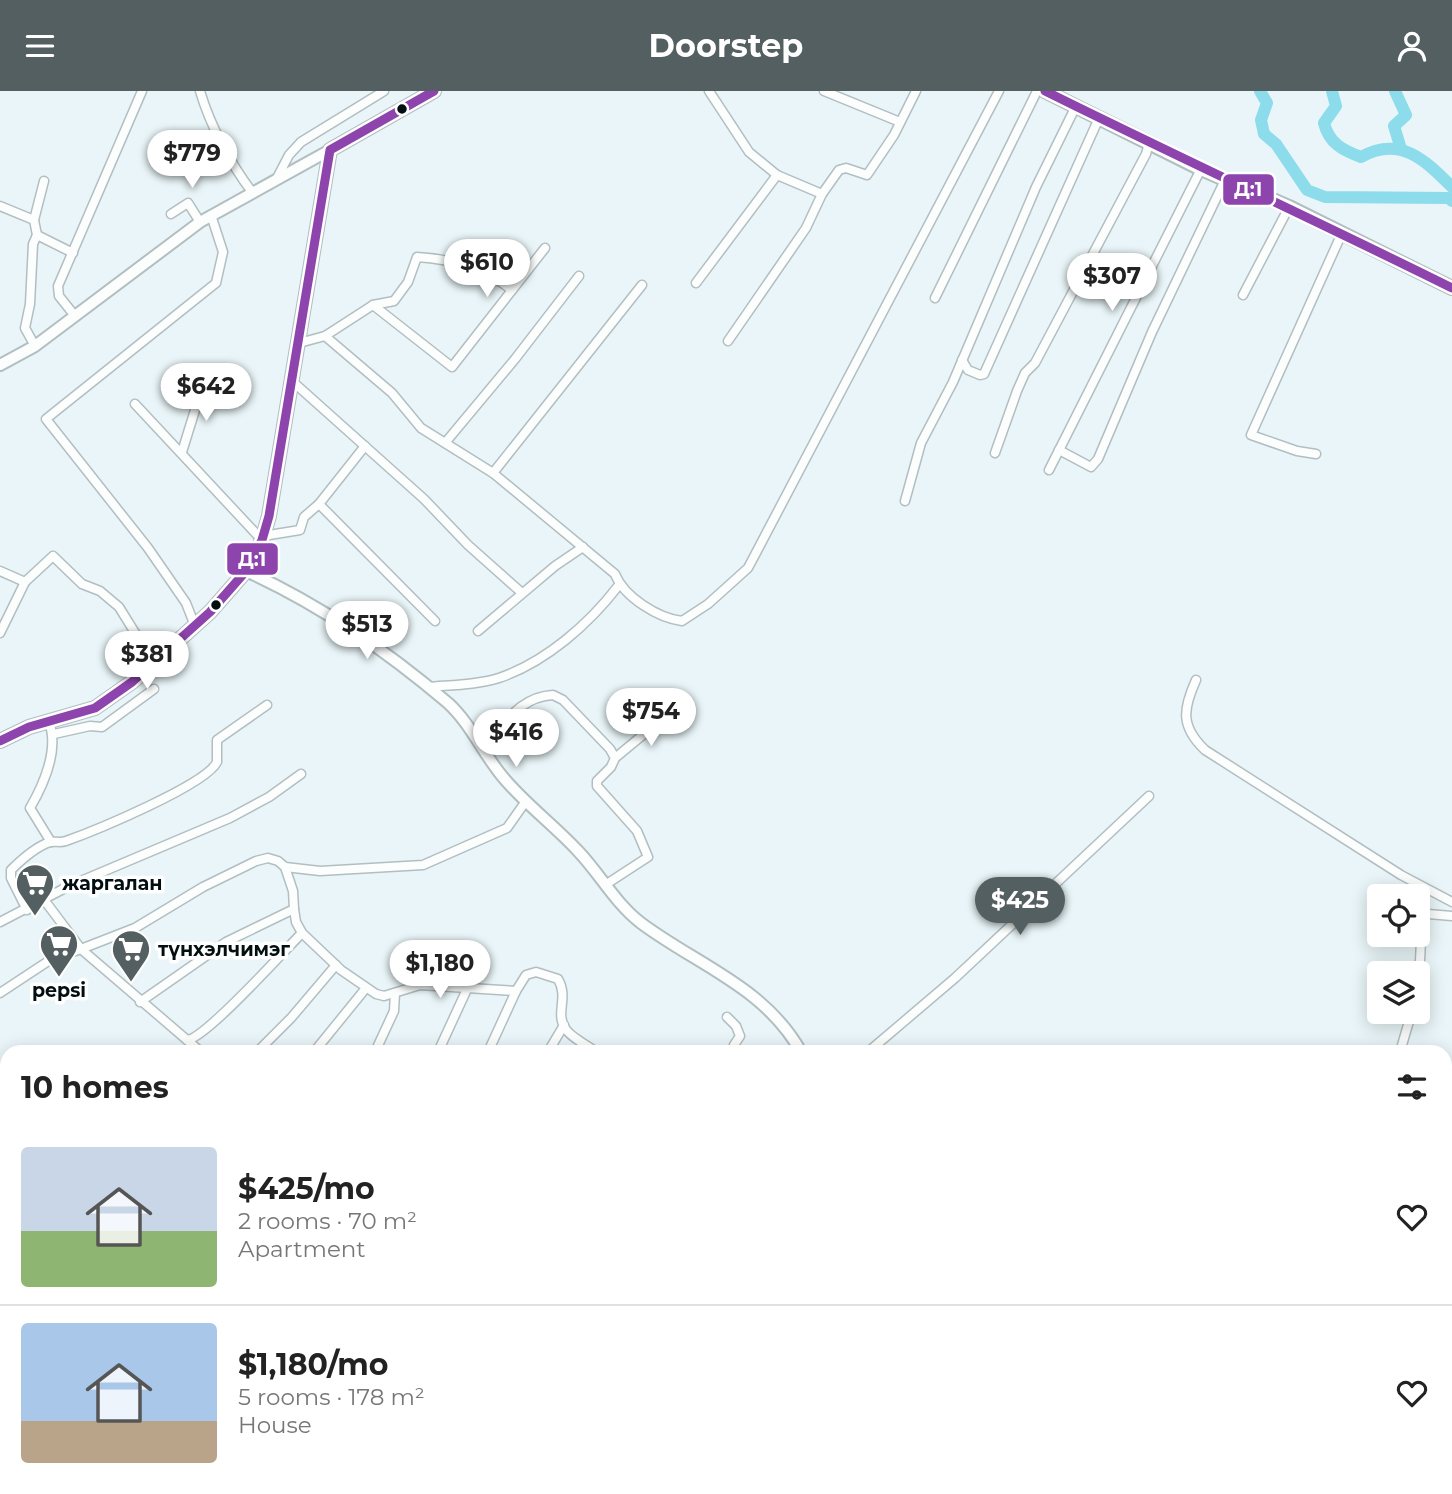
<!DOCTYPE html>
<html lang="en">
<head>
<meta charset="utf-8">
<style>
  :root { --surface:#fff; --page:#f2f2f2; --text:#222; --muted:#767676; --line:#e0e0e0; --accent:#545f61 }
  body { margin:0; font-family:Montserrat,sans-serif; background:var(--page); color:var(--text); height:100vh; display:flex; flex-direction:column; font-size:26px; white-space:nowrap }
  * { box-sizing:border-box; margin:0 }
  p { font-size:23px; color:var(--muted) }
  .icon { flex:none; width:38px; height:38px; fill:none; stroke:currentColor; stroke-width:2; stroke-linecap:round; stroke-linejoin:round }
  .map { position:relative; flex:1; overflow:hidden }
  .details { position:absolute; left:0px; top:954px; width:1452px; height:450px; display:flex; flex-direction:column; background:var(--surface); border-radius:21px 21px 0 0; box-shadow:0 4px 18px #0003 }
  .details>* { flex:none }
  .controls { position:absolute; left:1367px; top:793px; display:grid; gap:14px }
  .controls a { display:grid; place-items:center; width:63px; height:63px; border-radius:7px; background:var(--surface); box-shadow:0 4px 18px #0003; font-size:35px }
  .price { position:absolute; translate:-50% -60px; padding:0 16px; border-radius:24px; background:#fff; color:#222; font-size:23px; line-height:46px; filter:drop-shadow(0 2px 4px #0008) }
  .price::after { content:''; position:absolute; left:50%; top:42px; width:21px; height:16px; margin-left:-10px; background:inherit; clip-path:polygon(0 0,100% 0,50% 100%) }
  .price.selected { background:var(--accent); color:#fff }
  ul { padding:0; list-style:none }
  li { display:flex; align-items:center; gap:21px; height:175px; padding:0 21px }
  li+li { border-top:2px solid var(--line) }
  li span { display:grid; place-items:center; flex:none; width:196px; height:140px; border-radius:7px; color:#555 }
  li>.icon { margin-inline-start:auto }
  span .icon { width:84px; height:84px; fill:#fffc; stroke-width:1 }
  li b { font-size:30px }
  h2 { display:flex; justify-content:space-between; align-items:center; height:84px; padding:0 21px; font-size:30px }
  header { display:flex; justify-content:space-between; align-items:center; height:91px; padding:0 21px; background:var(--accent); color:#fff; font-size:32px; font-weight:700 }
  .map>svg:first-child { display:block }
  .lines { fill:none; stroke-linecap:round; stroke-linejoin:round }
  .river { stroke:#8cdceb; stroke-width:12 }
  .minor-casing { stroke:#b2bec0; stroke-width:11 }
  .tertiary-casing { stroke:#b2bec0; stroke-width:14 }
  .secondary-casing { stroke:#b2bec0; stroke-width:16 }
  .minor { stroke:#fcfefe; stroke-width:8 }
  .tertiary { stroke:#fcfefe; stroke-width:10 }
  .secondary { stroke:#fcfefe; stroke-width:12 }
  .bus-1-casing { stroke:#fff; stroke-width:14 }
  .bus-1 { stroke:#8e44ad; stroke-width:9 }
  .bus-dot { fill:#030e10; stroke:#fff; stroke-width:2.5 }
  .labels { text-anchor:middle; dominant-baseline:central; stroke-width:7; stroke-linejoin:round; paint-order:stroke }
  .poi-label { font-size:19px; font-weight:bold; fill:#030e10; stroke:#fff; text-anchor:start }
  .line-badge { stroke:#fff; stroke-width:2.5 }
  .badge-label { font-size:19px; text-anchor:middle; font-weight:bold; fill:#fff }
</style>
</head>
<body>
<header><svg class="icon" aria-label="menu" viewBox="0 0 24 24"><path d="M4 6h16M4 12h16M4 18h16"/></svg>Doorstep<svg class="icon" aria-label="person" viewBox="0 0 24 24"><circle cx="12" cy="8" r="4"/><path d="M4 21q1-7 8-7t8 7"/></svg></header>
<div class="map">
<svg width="1452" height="1403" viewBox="0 0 1452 1403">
  <rect width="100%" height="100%" fill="#e9f5f8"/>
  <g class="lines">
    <g class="river">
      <polyline points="1260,0 1267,12 1261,29 1264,43 1276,53 1307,99 1325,106 1449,107 1452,110"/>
      <path d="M1332,0l4,15 -12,17c5,20 18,27 37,34 39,-22 64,3 91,30"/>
      <polyline points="1395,0 1406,24 1394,35 1401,58"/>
    </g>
    <g class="minor-casing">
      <g id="minor">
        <path d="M200,0c10,34 30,72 52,101"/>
        <polyline points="709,0 749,61 777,84 822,103"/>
        <polyline points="824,0 900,31"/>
        <polyline points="277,87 289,64 301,51 384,0"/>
        <polyline points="0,115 34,129"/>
        <polyline points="171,123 188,112 200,131"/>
        <polyline points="37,144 73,162"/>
        <polyline points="696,192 777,84"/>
        <polyline points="1243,204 1289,116"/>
        <polyline points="935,207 1037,0"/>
        <polyline points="373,214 452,276 545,157"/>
        <polyline points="75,225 59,205 58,195 142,0"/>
        <path d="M325,245l67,57 29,35 72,45 122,101c9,23 43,44 67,47l26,-17 40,-36 251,-477"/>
        <polyline points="728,250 806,137 822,103 839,79 846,77 867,84 894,44 916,0"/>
        <path d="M299,252l26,-7 48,-31 21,-4 14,-19 9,-25c36,2 67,11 95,33"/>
        <polyline points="35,255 25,237 30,213 33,153 37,144 34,129 44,90"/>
        <polyline points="962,269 968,279 980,284 984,283 1099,27"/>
        <polyline points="292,290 424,408 468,454 522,502"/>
        <polyline points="135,313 262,449"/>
        <polyline points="445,352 515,268 579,185"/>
        <polyline points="365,355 319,413 435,530"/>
        <polyline points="1059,359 1091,376 1098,368 1152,241 1225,89"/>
        <polyline points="182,361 195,319 193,299"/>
        <polyline points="995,362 1017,300 1025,282 1035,272 1146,63 1149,52"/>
        <polyline points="1316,363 1297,360 1251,344 1342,142"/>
        <polyline points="1049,379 1201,78"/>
        <polyline points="493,382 642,194"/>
        <polyline points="905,410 921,352 953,291 1036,96 1076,15"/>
        <polyline points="263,445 300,439 304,426 319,413"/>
        <polyline points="0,480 25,491"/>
        <polyline points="195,535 186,512 148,457 46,328 216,192 223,161 211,124"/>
        <polyline points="478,540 555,475 583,456"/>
        <polyline points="0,542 25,491 53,465 82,493 100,500 119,516 145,558"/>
        <path d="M1196,589c-13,29 -16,46 9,70l196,125 51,27"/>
        <path d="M428,596c23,-2 49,-2 71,-9 47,-16 90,-54 120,-93"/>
        <path d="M49,631c10,27 -5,62 -19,86l21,34"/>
        <polyline points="54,643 90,635 102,636 154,598"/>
        <path d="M485,663l19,-19c1,-23 28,-39 49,-40l10,5 47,49 5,9 -4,9 -14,14v5l40,45 11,26 -43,28"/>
        <polyline points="615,667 667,624"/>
        <polyline points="45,810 81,858 135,837 203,796 256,770 268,767 278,770 285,776 320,780 423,774 507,737 526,710"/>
        <path d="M294,818l2,13 6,11 39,37 35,24 8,2 36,-11 96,6 10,-16 10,-3 22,7c11,19 -3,33 7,49 5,9 22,17 31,24"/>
        <path d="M27,819l-16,-32v-8c10,-10 24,-23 39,-28 5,-1 10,1 16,-1 28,-10 140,-56 151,-79v-22l50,-35"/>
        <polyline points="0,831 69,795 230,727 269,706 301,683"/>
        <polyline points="1414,882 1420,870 1422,829 1428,823 1452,825"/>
        <polyline points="0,902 50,869 81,858 201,961"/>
        <polyline points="140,911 226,851 294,818 293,800 285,776"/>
        <polyline points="727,926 736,935 740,945 734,954 735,961"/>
        <path d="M187,949c18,-1 97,-89 115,-107"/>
        <polyline points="257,961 291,927 336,874"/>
        <polyline points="314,961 366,897"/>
        <polyline points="375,961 394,920 395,902"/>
        <polyline points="438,961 468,896"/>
        <polyline points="488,961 516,900"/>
        <polyline points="548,961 564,934"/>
        <polyline points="868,961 955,887 1149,705"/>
        <polyline points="1400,961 1412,920"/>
        <polyline points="1446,979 1452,982"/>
        <polyline points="0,990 7,987"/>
        <polyline points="4,1081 7,1081"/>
        <polyline points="0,1141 7,1142"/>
        <polyline points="1446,1143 1452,1144"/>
        <polyline points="0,1194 7,1194"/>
        <polyline points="1446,1207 1452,1198"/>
        <polyline points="0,1388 7,1383"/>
        <polyline points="1446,1395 1452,1383"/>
        <polyline points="250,1396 250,1398"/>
        <polyline points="348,1396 350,1403"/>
        <polyline points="417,1396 421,1403"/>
        <polyline points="602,1396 612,1403"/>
        <polyline points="691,1396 692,1403"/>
        <polyline points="747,1396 753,1403"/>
        <polyline points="832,1396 842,1402 859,1403"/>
        <polyline points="1358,1396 1365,1403"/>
        <polyline points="227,1403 227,1396"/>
        <polyline points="579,1403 585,1396"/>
        <polyline points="925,1403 931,1396"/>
        <polyline points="1040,1403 1043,1396"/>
        <polyline points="1172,1403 1177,1396"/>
        <polyline points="1248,1403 1250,1401"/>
        <polyline points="1439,1403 1444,1396"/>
      </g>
    </g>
    <g class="tertiary-casing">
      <g id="tertiary">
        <polyline points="0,274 35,255 200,131 330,59"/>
        <path d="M246,480c73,33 141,80 202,132 22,20 35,50 54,73 22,27 52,49 76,75 22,23 37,52 63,72 56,42 124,64 160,129"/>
        <polyline points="1150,1396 1157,1403"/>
      </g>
    </g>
    <g class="secondary-casing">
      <g id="secondary">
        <polyline points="1045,0 1201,78 1289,116 1452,197"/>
        <polyline points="0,650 29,636 95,617 132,591 210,521 246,480 262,449 269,425 330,59 434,0"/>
        <polyline points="0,1292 7,1304"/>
        <polyline points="61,1396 65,1403"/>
      </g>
    </g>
    <use href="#minor" class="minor"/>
    <use href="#tertiary" class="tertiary"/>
    <use href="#secondary" class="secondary"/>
    <g class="bus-1-casing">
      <g id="bus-1">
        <path d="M1045,0c135,67 272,130 407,197"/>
        <polyline points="0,650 29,636 95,617 132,591 210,521 246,480 262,449 269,425 330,59 434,0"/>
      </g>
    </g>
    <use href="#bus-1" class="bus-1"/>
  </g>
  <defs>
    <g id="supermarket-pin" transform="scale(2.0125)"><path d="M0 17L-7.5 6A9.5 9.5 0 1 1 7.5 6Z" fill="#545f61" stroke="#fff"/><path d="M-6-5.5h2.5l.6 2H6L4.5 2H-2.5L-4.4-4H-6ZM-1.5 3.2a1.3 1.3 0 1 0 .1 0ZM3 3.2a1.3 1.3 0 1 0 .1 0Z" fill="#fff"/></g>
  </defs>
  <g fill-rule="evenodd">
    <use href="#supermarket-pin" x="35" y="792"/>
    <use href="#supermarket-pin" x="59" y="853"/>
    <use href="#supermarket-pin" x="131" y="858"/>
  </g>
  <g class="bus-dot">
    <circle cx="402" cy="18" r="6"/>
    <circle cx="216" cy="514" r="6"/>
  </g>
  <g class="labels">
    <g class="poi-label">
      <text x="62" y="792">жаргалан</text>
      <text x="158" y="858">түнхэлчимэг</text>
      <text x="59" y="899" text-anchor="middle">pepsi</text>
    </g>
  </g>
  <g class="line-badge">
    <rect x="1222" y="82" width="53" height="33" rx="7" fill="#8e44ad"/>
    <rect x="226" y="451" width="53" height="34" rx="7" fill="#8e44ad"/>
  </g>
  <g class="badge-label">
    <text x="1248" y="105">Д:1</text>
    <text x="252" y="475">Д:1</text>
  </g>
</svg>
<div class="controls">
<a><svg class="icon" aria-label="locate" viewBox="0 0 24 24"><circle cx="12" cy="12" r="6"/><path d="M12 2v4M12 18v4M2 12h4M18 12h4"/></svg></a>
<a><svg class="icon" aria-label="layers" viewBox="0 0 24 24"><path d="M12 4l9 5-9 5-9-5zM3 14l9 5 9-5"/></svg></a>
</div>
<b class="price" style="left:192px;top:99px">$779</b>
<b class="price" style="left:487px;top:208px">$610</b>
<b class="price" style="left:1112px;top:222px">$307</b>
<b class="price" style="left:206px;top:332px">$642</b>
<b class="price" style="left:367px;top:570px">$513</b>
<b class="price" style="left:147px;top:600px">$381</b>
<b class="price" style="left:651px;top:657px">$754</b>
<b class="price" style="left:516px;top:678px">$416</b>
<b class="price selected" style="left:1020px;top:846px">$425</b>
<b class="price" style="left:440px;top:909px">$1,180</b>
<section class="details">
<h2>10 homes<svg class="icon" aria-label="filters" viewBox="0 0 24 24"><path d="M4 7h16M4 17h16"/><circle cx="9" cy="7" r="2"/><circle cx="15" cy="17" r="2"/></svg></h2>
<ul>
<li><span style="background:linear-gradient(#c9d6e8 60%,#8fb573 0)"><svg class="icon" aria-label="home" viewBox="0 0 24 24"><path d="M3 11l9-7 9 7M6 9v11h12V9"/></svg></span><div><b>$425/mo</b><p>2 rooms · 70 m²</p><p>Apartment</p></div><svg class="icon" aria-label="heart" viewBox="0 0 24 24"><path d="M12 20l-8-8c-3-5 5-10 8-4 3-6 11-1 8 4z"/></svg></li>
<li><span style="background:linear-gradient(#a9c7e8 70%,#b9a48a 0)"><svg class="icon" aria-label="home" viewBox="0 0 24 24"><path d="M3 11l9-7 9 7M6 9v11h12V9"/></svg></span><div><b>$1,180/mo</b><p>5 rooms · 178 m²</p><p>House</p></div><svg class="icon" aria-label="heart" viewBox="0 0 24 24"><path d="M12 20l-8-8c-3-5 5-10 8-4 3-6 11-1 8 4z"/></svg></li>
</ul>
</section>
</div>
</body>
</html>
